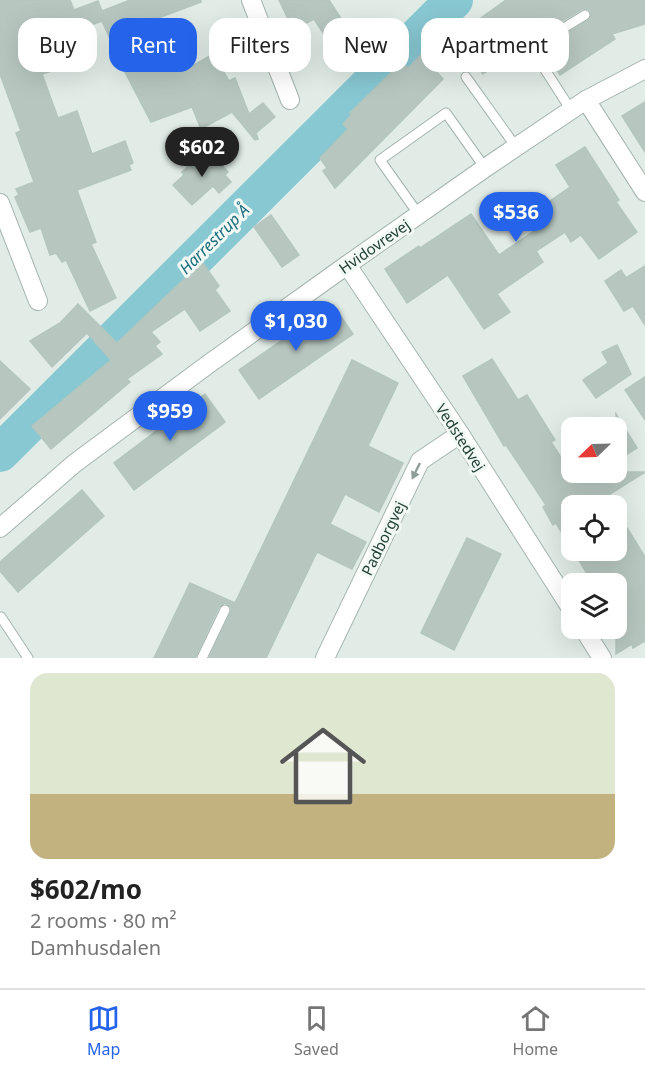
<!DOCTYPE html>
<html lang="en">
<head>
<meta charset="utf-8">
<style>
  :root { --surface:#fff; --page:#f6f6f6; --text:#222; --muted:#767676; --line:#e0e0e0; --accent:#2563eb }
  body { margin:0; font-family:"Noto Sans",sans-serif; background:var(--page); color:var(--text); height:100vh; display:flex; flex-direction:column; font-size:22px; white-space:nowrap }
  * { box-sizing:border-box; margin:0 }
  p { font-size:20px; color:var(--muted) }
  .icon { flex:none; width:33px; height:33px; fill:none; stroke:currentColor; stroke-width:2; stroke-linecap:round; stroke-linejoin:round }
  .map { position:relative; height:658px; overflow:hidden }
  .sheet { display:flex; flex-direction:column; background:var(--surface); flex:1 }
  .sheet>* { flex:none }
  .top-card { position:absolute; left:18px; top:18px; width:609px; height:54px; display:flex; gap:12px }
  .needle { width:39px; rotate:247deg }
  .buttons { position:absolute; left:561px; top:417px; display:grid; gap:12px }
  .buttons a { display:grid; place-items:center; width:66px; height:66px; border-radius:12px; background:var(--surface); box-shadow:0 6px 24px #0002; font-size:30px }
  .price { position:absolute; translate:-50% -51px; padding:0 14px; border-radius:21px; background:var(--accent); color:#fff; font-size:20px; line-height:39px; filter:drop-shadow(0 2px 3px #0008) }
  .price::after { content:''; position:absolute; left:50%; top:36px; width:18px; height:14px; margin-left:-9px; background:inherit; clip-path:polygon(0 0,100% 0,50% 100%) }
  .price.on { background:#222; color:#fff }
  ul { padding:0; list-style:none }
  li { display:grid; align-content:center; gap:12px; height:318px; padding:0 30px }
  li+li { border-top:2px solid var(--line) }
  li span { display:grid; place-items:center; height:186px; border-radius:18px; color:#555 }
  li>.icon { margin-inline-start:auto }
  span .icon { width:108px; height:108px; fill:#fffc; stroke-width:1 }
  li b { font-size:26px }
  .chip { padding:0 21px; border-radius:18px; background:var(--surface); box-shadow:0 6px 24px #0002; font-size:21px; line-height:54px }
  .chip.on { background:var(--accent); color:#fff }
  .dock { display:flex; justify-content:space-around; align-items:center; height:84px; border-top:2px solid var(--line); background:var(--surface); font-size:16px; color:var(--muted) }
  .dock a { display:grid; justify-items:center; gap:3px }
  .dock .on { color:var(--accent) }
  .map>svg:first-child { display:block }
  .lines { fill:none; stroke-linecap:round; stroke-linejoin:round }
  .river { stroke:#88c8d3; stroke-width:38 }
  .building { fill:#b7c7c0; stroke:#b4c6be; stroke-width:1.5 }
  .service-casing { stroke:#a4b4ae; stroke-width:11 }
  .minor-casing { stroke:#a4b4ae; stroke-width:20 }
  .tertiary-casing { stroke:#a4b4ae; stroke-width:20 }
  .service { stroke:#fff; stroke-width:9 }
  .minor { stroke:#fff; stroke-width:18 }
  .tertiary { stroke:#fff; stroke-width:18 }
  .oneway { fill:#909e9a }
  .labels { text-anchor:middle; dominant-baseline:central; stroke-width:6; stroke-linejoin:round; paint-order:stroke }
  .street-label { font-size:15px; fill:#213e36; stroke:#f2f9f5 }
  .water-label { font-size:16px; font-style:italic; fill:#196c7b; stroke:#f2f9f5 }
</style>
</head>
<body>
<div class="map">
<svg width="645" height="658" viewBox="0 0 645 658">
  <rect width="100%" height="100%" fill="#e1ece7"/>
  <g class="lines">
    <polyline class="river" points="0,453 454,0"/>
  </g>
  <g class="building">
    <polygon points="0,0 70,0 74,10 98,1 102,11 130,0 201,0 201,2 129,29 131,34 111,41 102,21 68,33 73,46 47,56 52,71 42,74 58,118 77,111 92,154 125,141 133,163 129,165 131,170 77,190 96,242 91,244 116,298 90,311 66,260 62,262 56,253 50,255 41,228 30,232 15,197 19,195 16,189 34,182 16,133 21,131 0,74"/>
    <polygon points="279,0 329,0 359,46 340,59 314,19 297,28 294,23 291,25"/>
    <polygon points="506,0 645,0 645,24 612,34 615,39 560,75 554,65 551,67 540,50 589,20 591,12 588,9 582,9 530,40 483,74 456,36"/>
    <polygon points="443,22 460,47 432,67 443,79 335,188 323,171 327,168 320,158 348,129 343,124 352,114 350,113 402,62 408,68 433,43 426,34"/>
    <polygon points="160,50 165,60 174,56 182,72 213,54 229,81 235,78 249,114 263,103 275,117 256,133 258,139 255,140 232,112 201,129 192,107 151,122 124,70"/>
    <polygon points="645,102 645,152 622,116"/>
    <polygon points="585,147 619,200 616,202 637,232 599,259 581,235 571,242 565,232 536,251 543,262 497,294 510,312 484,329 448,275 407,303 385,269 419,246 420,248 471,214 499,255 540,227 533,217 545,209 543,206 570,187 556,165"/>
    <polygon points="207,149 228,172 225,175 231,182 219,193 213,186 192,205 173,185 184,175 182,172"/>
    <polygon points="271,215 299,255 282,267 254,227"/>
    <polygon points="202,262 219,286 215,290 230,311 200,331 185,309 151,332 160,342 155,346 162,354 127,379 130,382 51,449 32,426 111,360 87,333 52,367 30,341 60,323 78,304 117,343"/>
    <polygon points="645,266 645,325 633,306 624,311 605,281 621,270 626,278"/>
    <polygon points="333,305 353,334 259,399 239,370"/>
    <polygon points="617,345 631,374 596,398 583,380 608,363 602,352"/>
    <polygon points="492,359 518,400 527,395 555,440 551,442 576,481 589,472 645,472 591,506 572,506 572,549 556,523 553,525 543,507 546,505 506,445 504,446 463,376"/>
    <polygon points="352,360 398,383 368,446 403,463 379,512 345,494 330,524 366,542 352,569 317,552 266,658 209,658 231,612 231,607 225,603 219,607 195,658 154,658 190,583 235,603"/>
    <polygon points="0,361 30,389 0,419"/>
    <polygon points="645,377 645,420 625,390"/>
    <polygon points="205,394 225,422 134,490 114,463"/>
    <polygon points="616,414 637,448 616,461"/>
    <polygon points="82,490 104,516 18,592 0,571 0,562"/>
    <polygon points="616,510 645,557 645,641 633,648 632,644 616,654 616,584 593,584 573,550 616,550"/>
    <polygon points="467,538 501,554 454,650 421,633"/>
  </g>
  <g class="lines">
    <g class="service-casing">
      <g id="service">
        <polyline points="466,77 516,147"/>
        <polyline points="571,110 531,48 585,15"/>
        <polyline points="419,215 380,160 446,113 485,168"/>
        <polyline points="1,617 28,658"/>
        <polyline points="202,658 225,610"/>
      </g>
    </g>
    <g class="minor-casing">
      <g id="minor">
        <polyline points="251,0 290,100"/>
        <polyline points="586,100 645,192"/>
        <polyline points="0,203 38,301"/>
        <polyline points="347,265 460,434 572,610"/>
        <polyline points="583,628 602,658"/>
        <polyline points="325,658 420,461 460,434"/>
      </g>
    </g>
    <g class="tertiary-casing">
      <polyline id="tertiary" points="0,528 75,463 210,363 347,265 485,168 586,100 645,69"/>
    </g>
    <use href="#service" class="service"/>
    <use href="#minor" class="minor"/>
    <use href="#tertiary" class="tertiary"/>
  </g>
  <defs><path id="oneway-solid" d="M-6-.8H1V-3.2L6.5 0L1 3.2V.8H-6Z" transform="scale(1.5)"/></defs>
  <use class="oneway" href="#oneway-solid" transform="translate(416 471) rotate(116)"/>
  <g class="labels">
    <g class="street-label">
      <text transform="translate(374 246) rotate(-35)">Hvidovrevej</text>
      <text transform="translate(461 437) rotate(57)">Vedstedvej</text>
      <text transform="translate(383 538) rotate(-64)">Padborgvej</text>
    </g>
    <g class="water-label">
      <text transform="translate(214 239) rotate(-45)">Harrestrup Å</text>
    </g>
  </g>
</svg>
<div class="buttons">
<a><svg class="needle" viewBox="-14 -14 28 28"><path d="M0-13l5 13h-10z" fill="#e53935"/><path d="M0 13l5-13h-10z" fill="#767676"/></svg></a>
<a><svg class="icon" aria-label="locate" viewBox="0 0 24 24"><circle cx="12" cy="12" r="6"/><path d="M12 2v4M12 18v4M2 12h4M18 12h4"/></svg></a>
<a><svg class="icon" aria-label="layers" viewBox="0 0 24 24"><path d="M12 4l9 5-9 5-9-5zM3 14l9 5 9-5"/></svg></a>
</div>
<b class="price on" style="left:202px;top:178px">$602</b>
<b class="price" style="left:516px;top:243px">$536</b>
<b class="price" style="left:296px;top:352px">$1,030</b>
<b class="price" style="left:170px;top:442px">$959</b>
<div class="top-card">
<a class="chip">Buy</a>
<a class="chip on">Rent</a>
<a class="chip">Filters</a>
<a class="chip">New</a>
<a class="chip">Apartment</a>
</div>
</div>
<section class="sheet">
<ul>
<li><span style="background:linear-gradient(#dfe7d0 65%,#c2b280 0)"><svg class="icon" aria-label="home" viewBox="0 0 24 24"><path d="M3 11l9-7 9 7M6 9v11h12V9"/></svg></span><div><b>$602/mo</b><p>2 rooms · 80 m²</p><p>Damhusdalen</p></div></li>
</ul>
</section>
<nav class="dock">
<a class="on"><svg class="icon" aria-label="map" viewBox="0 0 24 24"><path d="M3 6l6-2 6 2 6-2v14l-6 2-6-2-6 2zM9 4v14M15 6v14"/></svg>Map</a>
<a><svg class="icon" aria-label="saved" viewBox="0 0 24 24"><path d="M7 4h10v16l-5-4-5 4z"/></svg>Saved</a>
<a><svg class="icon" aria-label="home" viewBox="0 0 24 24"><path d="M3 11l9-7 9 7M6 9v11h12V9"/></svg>Home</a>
</nav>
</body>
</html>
